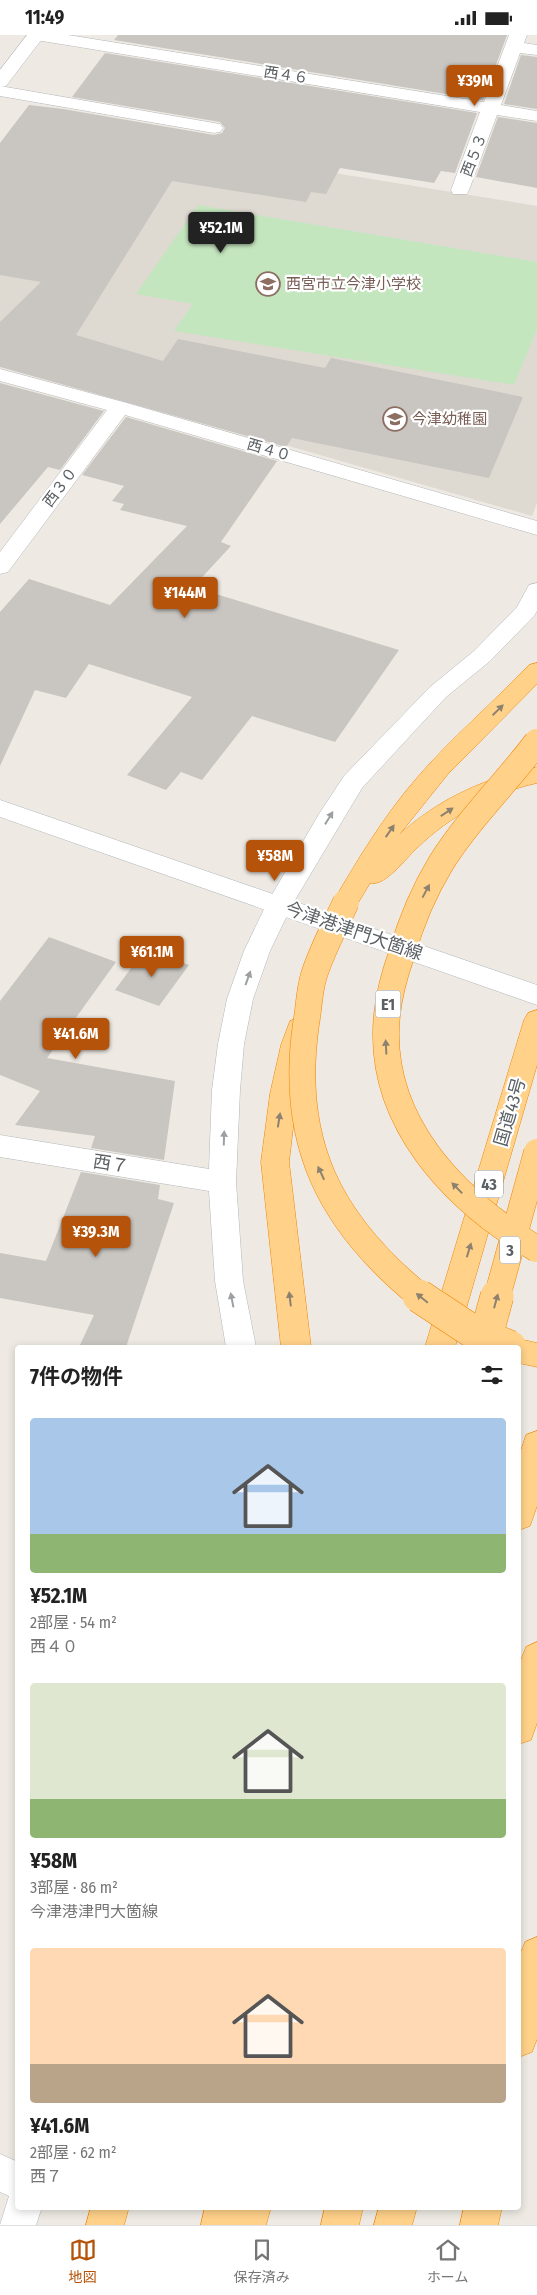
<!DOCTYPE html>
<html lang="ja">
<head>
<meta charset="utf-8">
<style>
  :root { --surface:#fff; --page:#f6f6f6; --text:#222; --muted:#767676; --line:#e0e0e0; --accent:#b45309 }
  body { margin:0; font-family:"Fira Sans Condensed","Noto Sans JP",sans-serif; background:var(--page); color:var(--text); height:100vh; display:flex; flex-direction:column; font-size:19px; white-space:nowrap }
  * { box-sizing:border-box; margin:0 }
  p { font-size:16px; color:var(--muted) }
  .icon { flex:none; width:28px; height:28px; fill:none; stroke:currentColor; stroke-width:2; stroke-linecap:round; stroke-linejoin:round }
  .map { position:relative; flex:1; overflow:hidden }
  .panel { position:absolute; left:15px; top:1310px; width:506px; height:865px; display:flex; flex-direction:column; background:var(--surface); border-radius:5px; box-shadow:0 2px 8px #0003 }
  .panel>* { flex:none }
  .price { position:absolute; translate:-50% -42px; padding:0 11px; border-radius:5px; background:var(--accent); color:#fff; font-size:16px; line-height:32px; filter:drop-shadow(0 1px 2px #0008) }
  .price::after { content:''; position:absolute; left:50%; top:30px; width:15px; height:11px; margin-left:-8px; background:inherit; clip-path:polygon(0 0,100% 0,50% 100%) }
  .price.active { background:#222; color:#fff }
  ul { padding:0; list-style:none }
  li { display:grid; align-content:center; gap:10px; height:265px; padding:0 15px }
  li span { display:grid; place-items:center; height:155px; border-radius:5px; color:#555 }
  li>.icon { margin-inline-start:auto }
  span .icon { width:90px; height:90px; fill:#fffc; stroke-width:1 }
  li b { font-size:21px }
  h2 { display:flex; justify-content:space-between; align-items:center; height:60px; padding:0 15px; font-size:21px }
  .status { display:flex; justify-content:space-between; align-items:center; height:35px; padding:0 25px; background:var(--surface); direction:ltr }
  .status svg { height:14px; fill:currentColor }
  .tabs { display:flex; justify-content:space-around; align-items:center; height:70px; border-top:1px solid var(--line); background:var(--surface); font-size:14px; color:var(--muted) }
  .tabs a { display:grid; justify-items:center; gap:2px }
  .tabs .active { color:var(--accent) }
  .map>svg:first-child { display:block }
  .education { fill:#ded9d1 }
  .green { fill:#c4e6be }
  .building { fill:#c9c5c0 }
  .lines { fill:none; stroke-linecap:round; stroke-linejoin:round }
  .street-casing { stroke:#b3b7ba; stroke-width:1 }
  .secondary-casing { stroke:#b4b9bd; stroke-width:1 }
  .highway-casing { stroke:#f18400; stroke-width:1 }
  .street { fill:#fff; fill-rule:evenodd }
  .secondary { fill:#fff; fill-rule:evenodd }
  .highway { fill:#ffd189; fill-rule:evenodd }
  .highway-bridge-far1-casing { stroke:#f18400; stroke-width:27; stroke-linecap:butt }
  .highway-bridge-casing { stroke:#f18400; stroke-width:34; stroke-linecap:butt }
  .highway-bridge-far1 { stroke:#ffd189; stroke-width:26 }
  .highway-bridge { stroke:#ffd189; stroke-width:33 }
  .oneway { fill:#8c826f }
  .oneway2 { fill:#9da0a2 }
  .labels { text-anchor:middle; dominant-baseline:central; stroke-width:4.5; stroke-linejoin:round; paint-order:stroke }
  .far-street-label { font-size:15px; fill:#5b6064; stroke:#fff }
  .far-education-label { font-size:15px; fill:#785e54; stroke:#fff; text-anchor:start }
  .shield { fill:#fff; stroke:#8c9092; stroke-width:1 }
  .shield-label { font-size:16px; font-weight:bold; fill:#5b6064 }
  .street-label { font-size:18px; fill:#5b6064; stroke:#fff }
</style>
</head>
<body>
<div class="status"><b>11:49</b><svg viewBox="0 0 49 12"><path d="M0 12V9h3v3zM5 12V6h3v6zM10 12V3h3v9zM15 12V0h3v12zM26 1h20v11H26zM47 4h2v5h-2z"/></svg></div>
<div class="map">
<svg width="537" height="2190" viewBox="0 0 537 2190">
  <rect width="100%" height="100%" fill="#eeeae3"/>
  <polygon class="education" points="132,105 537,171 537,468 532,481 0,328 0,110"/>
  <polygon class="green" points="198,170 537,227 537,294 514,350 174,296 193,269 136,259"/>
  <g class="building">
    <polygon points="118,0 507,0 483,65 114,5"/>
    <polygon points="105,18 477,78 455,138 441,136 434,148 340,133 326,159 311,157 306,167 172,146 76,300 163,326 178,304 325,333 331,323 523,362 489,443 292,403 286,412 0,332 0,287 41,247 0,240 0,108 29,70 63,74 214,100 222,98 225,93 220,87 72,62"/>
    <polygon points="521,20 537,22 537,74 504,69"/>
    <polygon points="498,82 537,88 537,153 476,142"/>
    <polygon points="0,348 104,376 60,435 48,432 0,489"/>
    <polygon points="126,382 277,426 221,507 231,511 193,552 399,615 335,707 252,681 202,745 181,737 166,755 127,740 192,662 89,629 66,663 35,655 0,731 0,577 29,544 110,570 187,491 120,475 124,469 112,466 124,451 82,440"/>
    <polygon points="49,902 116,927 47,1023 175,1046 164,1125 91,1113 95,1101 15,1090 40,1056 0,1040 0,966"/>
    <polygon points="145,914 189,930 159,971 115,955"/>
    <polygon points="81,1137 160,1150 158,1164 174,1168 126,1312 79,1312 94,1280 0,1263 0,1218 46,1226"/>
  </g>
  <g class="lines">
    <g class="street-casing">
      <g id="street">
        <polygon points="27,0 68,0 484,67 509,0 527,0 524,8 537,10 537,20 520,18 501,70 537,76 537,86 497,80 469,155 467,159 453,159 451,155 480,77 36,5 30,4"/>
        <polygon points="0,51 214,88 220,89 223,93 220,97 214,98 0,61"/>
        <polygon points="0,334 127,368 537,486 537,500 125,380 8,537 0,539 0,517 107,375 0,346"/>
        <polygon points="537,548 537,576 534,581 490,626 446,662 362,753 292,870 270,916 253,964 244,1009 240,1055 236,1147 243,1246 256,1312 226,1312 215,1246 209,1156 0,1122 0,1100 209,1134 212,1055 218,1009 227,964 244,916 266,870 319,779 344,741 430,652 474,616 517,572 529,550"/>
        <polygon points="0,2119 18,2127 18,2172 42,2172 36,2190 0,2190 9,2161 0,2157"/>
      </g>
    </g>
    <g class="secondary-casing">
      <g id="secondary">
        <polygon points="27,0 45,0 6,51 0,52 0,35"/>
        <polygon points="0,765 537,950 537,970 0,782"/>
      </g>
    </g>
    <g class="highway-casing">
      <g id="highway">
        <path d="M537,628v21l-89,90 -49,61c39,-36 86,-57 138,-68v16c-45,10 -87,33 -120,65 -11,10 -32,39 -47,35l-15,25 -9,3 -9,-3 -4,-6c25,-43 51,-86 83,-123 35,-41 76,-75 113,-114z"/>
        <polygon points="537,975 537,1030 455,1312 425,1312 524,985 528,978"/>
        <polygon points="299,983 308,986 312,993 297,1059 289,1127 311,1312 281,1312 261,1127 270,1059 281,1010 290,986"/>
        <polygon points="519,1304 537,1308 537,1332 519,1328 519,1312 506,1312 509,1307"/>
        <polygon points="537,1396 537,1471 530,1491 519,1495 519,1421 526,1400"/>
        <polygon points="537,1607 537,1688 531,1705 519,1709 519,1630 526,1612"/>
        <polygon points="537,1902 537,2004 532,2017 519,2022 519,1922 525,1907"/>
        <polygon points="91,2172 129,2172 124,2190 86,2190"/>
        <polygon points="205,2172 271,2172 266,2190 201,2190"/>
        <polygon points="325,2172 363,2172 359,2190 321,2190"/>
        <polygon points="379,2172 417,2172 412,2190 374,2190"/>
        <polygon points="464,2172 502,2172 498,2190 460,2190"/>
      </g>
    </g>
    <use href="#street" class="street"/>
    <use href="#secondary" class="secondary"/>
    <use href="#highway" class="highway"/>
    <g class="highway-bridge-far1-casing">
      <g id="highway-bridge-far1">
        <path d="M537,707c-31,41 -69,78 -96,121 -17,28 -30,59 -39,90 -7,20 -13,41 -15,62 -11,105 67,185 150,234"/>
        <path d="M346,867c-11,24 -24,48 -32,73 -5,16 -5,33 -8,49 -17,119 24,199 115,273"/>
        <polyline points="497,1262 537,1117"/>
      </g>
    </g>
    <g class="highway-bridge-casing">
      <g id="highway-bridge">
        <polyline points="419,1261 475,1298 510,1312"/>
        <polyline points="483,1312 497,1261"/>
      </g>
    </g>
    <use href="#highway-bridge-far1" class="highway-bridge-far1"/>
    <use href="#highway-bridge" class="highway-bridge"/>
  </g>
  <defs><path id="oneway-solid" d="M-6-.8H1V-3.2L6.5 0L1 3.2V.8H-6Z" transform="scale(1.25)"/></defs>
  <g class="oneway">
    <use href="#oneway-solid" transform="translate(498 675) rotate(-44)"/>
    <use href="#oneway-solid" transform="translate(447 777) rotate(-33)"/>
    <use href="#oneway-solid" transform="translate(390 796) rotate(-55)"/>
    <use href="#oneway-solid" transform="translate(426 856) rotate(-62)"/>
    <use href="#oneway-solid" transform="translate(386 1012) rotate(-93)"/>
    <use href="#oneway-solid" transform="translate(279 1085) rotate(-81)"/>
    <use href="#oneway-solid" transform="translate(321 1138) rotate(-115)"/>
    <use href="#oneway-solid" transform="translate(457 1153) rotate(-134)"/>
    <use href="#oneway-solid" transform="translate(469 1215) rotate(-73)"/>
    <use href="#oneway-solid" transform="translate(422 1263) rotate(-141)"/>
    <use href="#oneway-solid" transform="translate(290 1264) rotate(-97)"/>
    <use href="#oneway-solid" transform="translate(496 1266) rotate(-75)"/>
  </g>
  <g class="oneway2">
    <use href="#oneway-solid" transform="translate(329 783) rotate(-58)"/>
    <use href="#oneway-solid" transform="translate(248 943) rotate(-70)"/>
    <use href="#oneway-solid" transform="translate(224 1103) rotate(-88)"/>
    <use href="#oneway-solid" transform="translate(232 1265) rotate(-101)"/>
  </g>
  <defs>
    <g id="school-ring" transform="scale(1.25)"><circle r="9.5" fill="#fff" stroke="#8d6e63" stroke-width="1.5"/><path d="M0-5L7-2L0 1L-7-2ZM-4 1L0 2.5L4 1V4Q0 6-4 4Z" fill="#8d6e63"/></g>
  </defs>
  <g fill-rule="evenodd">
    <use href="#school-ring" x="268" y="249"/>
    <use href="#school-ring" x="395" y="384"/>
  </g>
  <g class="labels">
    <g class="far-street-label">
      <text transform="translate(286 40) rotate(9)">西４６</text>
      <text transform="translate(474 120) rotate(-69)">西５３</text>
      <text transform="translate(269 415) rotate(16)">西４０</text>
      <text transform="translate(60 452) rotate(-53)">西３０</text>
    </g>
    <g class="far-education-label">
      <text x="286" y="249">西宮市立今津小学校</text>
      <text x="412" y="384">今津幼稚園</text>
    </g>
    <g class="shield">
      <rect x="375.5" y="955.5" width="25" height="27" rx="4"/>
      <rect x="475" y="1135.5" width="28" height="27" rx="4"/>
      <rect x="500" y="1201.5" width="20" height="27" rx="4"/>
    </g>
    <g class="shield-label">
      <text x="388" y="969">E1</text>
      <text x="489" y="1149">43</text>
      <text x="510" y="1215">3</text>
    </g>
    <g class="street-label">
      <text transform="translate(354 896) rotate(19)">今津港津門大箇線</text>
      <text transform="translate(510 1077) rotate(-74)">国道43号</text>
      <text transform="translate(111 1129) rotate(9)">西７</text>
    </g>
  </g>
</svg>
<b class="price" style="left:475px;top:72px">¥39M</b>
<b class="price active" style="left:221px;top:219px">¥52.1M</b>
<b class="price" style="left:185px;top:584px">¥144M</b>
<b class="price" style="left:275px;top:847px">¥58M</b>
<b class="price" style="left:152px;top:943px">¥61.1M</b>
<b class="price" style="left:76px;top:1025px">¥41.6M</b>
<b class="price" style="left:96px;top:1223px">¥39.3M</b>
<section class="panel">
<h2>7件の物件<svg class="icon" aria-label="filters" viewBox="0 0 24 24"><path d="M4 7h16M4 17h16"/><circle cx="9" cy="7" r="2"/><circle cx="15" cy="17" r="2"/></svg></h2>
<ul>
<li><span style="background:linear-gradient(#a9c7e8 75%,#8fb573 0)"><svg class="icon" aria-label="home" viewBox="0 0 24 24"><path d="M3 11l9-7 9 7M6 9v11h12V9"/></svg></span><div><b>¥52.1M</b><p>2部屋 · 54 m²</p><p>西４０</p></div></li>
<li><span style="background:linear-gradient(#dfe7d0 75%,#8fb573 0)"><svg class="icon" aria-label="home" viewBox="0 0 24 24"><path d="M3 11l9-7 9 7M6 9v11h12V9"/></svg></span><div><b>¥58M</b><p>3部屋 · 86 m²</p><p>今津港津門大箇線</p></div></li>
<li><span style="background:linear-gradient(#ffd9b3 75%,#b9a48a 0)"><svg class="icon" aria-label="home" viewBox="0 0 24 24"><path d="M3 11l9-7 9 7M6 9v11h12V9"/></svg></span><div><b>¥41.6M</b><p>2部屋 · 62 m²</p><p>西７</p></div></li>
</ul>
</section>
</div>
<nav class="tabs">
<a class="active"><svg class="icon" aria-label="map" viewBox="0 0 24 24"><path d="M3 6l6-2 6 2 6-2v14l-6 2-6-2-6 2zM9 4v14M15 6v14"/></svg>地図</a>
<a><svg class="icon" aria-label="saved" viewBox="0 0 24 24"><path d="M7 4h10v16l-5-4-5 4z"/></svg>保存済み</a>
<a><svg class="icon" aria-label="home" viewBox="0 0 24 24"><path d="M3 11l9-7 9 7M6 9v11h12V9"/></svg>ホーム</a>
</nav>
</body>
</html>
